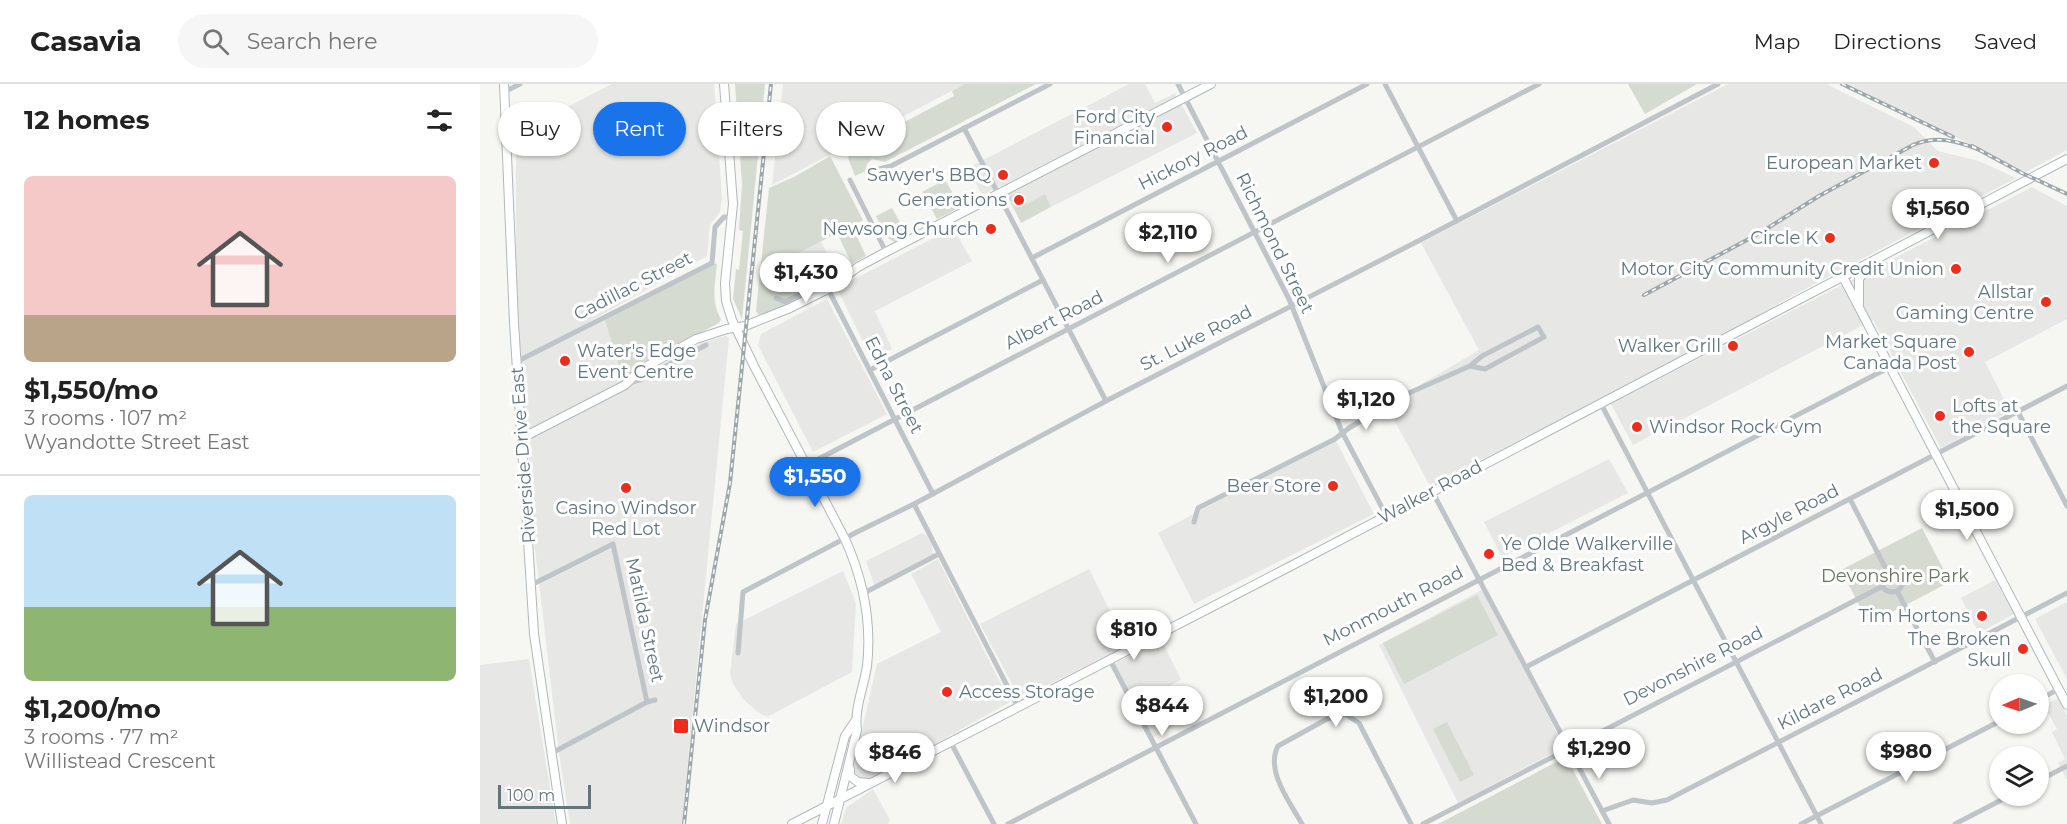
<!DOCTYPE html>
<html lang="en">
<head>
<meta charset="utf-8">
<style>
  :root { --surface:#fff; --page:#f6f6f6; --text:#222; --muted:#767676; --line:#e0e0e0; --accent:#1a73e8 }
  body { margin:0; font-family:Montserrat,sans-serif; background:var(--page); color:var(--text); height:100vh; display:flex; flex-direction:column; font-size:22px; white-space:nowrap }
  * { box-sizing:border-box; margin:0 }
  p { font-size:20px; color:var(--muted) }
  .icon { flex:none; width:33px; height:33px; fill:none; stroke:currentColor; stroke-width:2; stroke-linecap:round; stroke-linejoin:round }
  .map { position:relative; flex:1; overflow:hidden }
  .panel { display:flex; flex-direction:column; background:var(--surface); width:480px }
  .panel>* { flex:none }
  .banner { position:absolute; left:18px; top:18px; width:570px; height:54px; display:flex; gap:12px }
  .needle { width:39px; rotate:268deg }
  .buttons { position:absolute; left:1509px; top:590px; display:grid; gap:12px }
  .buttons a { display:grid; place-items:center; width:60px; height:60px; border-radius:50%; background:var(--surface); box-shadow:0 2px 4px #0004; font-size:30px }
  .scale { position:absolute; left:18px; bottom:15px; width:93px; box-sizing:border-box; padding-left:6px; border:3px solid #5f767f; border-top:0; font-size:16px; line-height:21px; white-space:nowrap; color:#5f767f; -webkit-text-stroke:4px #fff; paint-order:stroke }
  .price { position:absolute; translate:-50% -51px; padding:0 14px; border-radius:21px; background:#fff; color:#222; font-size:20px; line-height:39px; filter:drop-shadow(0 2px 3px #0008) }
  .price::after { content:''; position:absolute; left:50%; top:36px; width:18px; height:14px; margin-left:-9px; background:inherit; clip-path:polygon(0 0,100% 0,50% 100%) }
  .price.selected { background:var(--accent); color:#fff }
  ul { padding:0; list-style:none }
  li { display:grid; align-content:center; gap:12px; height:318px; padding:0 24px }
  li+li { border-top:2px solid var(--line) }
  li span { display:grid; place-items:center; height:186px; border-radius:9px; color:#555 }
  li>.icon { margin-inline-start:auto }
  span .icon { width:108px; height:108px; fill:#fffc; stroke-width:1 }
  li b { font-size:26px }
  h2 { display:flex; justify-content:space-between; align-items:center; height:72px; padding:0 24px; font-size:26px }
  .tag { padding:0 21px; border-radius:27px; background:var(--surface); box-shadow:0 2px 4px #0004; font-size:21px; line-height:54px }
  .tag.selected { background:var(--accent); color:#fff }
  header { display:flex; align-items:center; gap:36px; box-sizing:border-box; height:84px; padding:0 30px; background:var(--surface); border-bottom:2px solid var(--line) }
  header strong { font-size:28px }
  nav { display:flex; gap:33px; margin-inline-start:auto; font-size:21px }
  .search { width:420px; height:54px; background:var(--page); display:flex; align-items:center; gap:15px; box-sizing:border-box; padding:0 21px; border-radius:33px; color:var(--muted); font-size:22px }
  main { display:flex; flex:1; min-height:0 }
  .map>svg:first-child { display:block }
  .built { fill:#e7e7e6 }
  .green { fill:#d6dbd1 }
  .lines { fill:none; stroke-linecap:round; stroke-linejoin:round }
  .secondary-casing { stroke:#b0b8bc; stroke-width:10 }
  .street { stroke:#bec4c7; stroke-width:5 }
  .secondary { stroke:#fff; stroke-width:8 }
  .rail-casing { stroke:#9da7ab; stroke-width:4 }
  .rail { stroke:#fff; stroke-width:1.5; stroke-dasharray:4.5; stroke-linecap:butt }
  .poi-dot { fill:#ed2c1c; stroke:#fff; stroke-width:2 }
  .labels { text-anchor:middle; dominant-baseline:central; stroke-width:6; stroke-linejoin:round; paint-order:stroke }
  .poi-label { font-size:18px; fill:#5f767f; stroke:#fff; text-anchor:end }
  .street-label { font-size:18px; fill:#5f767f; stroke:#fff }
  .park-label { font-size:18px; fill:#67775e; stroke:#fff }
</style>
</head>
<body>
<header>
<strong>Casavia</strong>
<div class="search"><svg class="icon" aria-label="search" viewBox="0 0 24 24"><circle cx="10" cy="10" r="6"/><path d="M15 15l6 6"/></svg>Search here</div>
<nav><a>Map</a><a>Directions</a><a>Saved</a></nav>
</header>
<main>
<section class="panel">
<h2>12 homes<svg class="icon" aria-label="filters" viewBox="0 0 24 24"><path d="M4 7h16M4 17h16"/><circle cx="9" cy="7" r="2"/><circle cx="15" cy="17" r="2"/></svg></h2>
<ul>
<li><span style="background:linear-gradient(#f6c9c9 75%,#b9a48a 0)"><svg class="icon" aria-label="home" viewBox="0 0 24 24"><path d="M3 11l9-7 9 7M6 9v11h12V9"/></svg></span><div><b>$1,550/mo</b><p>3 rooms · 107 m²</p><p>Wyandotte Street East</p></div></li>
<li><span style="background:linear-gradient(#bfe0f5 60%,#8fb573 0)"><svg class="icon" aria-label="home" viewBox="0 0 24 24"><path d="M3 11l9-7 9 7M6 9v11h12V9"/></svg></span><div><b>$1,200/mo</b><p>3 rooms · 77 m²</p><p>Willistead Crescent</p></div></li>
</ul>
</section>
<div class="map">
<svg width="1587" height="740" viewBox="0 0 1587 740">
  <rect width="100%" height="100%" fill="#f6f6f2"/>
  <g class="built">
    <polygon points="132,0 234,0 242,114 240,128 230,141 227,172 57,267 124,233 145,300 221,259 246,252 249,254 202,740 90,740 79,669 42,354 36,278 36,49"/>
    <polygon points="303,0 485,0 292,101"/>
    <polygon points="649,0 665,0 675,19 695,9 717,49 571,123 565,111 547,120 540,107 528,113 521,102 502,111 488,84"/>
    <polygon points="1248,0 1346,0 1434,43 1458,67 1499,77 1536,94 1319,208 1275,233 1096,327 950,402 906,321 999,266 941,159"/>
    <polygon points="1368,0 1587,0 1587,66 1546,88"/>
    <polygon points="1552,103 1587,122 1587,235 1505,278 1530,327 1461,364 1393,236 1153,361 1131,320"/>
    <polygon points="473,144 492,177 395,227 412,265 391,274 357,204"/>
    <polygon points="341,157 355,187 319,207 305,176"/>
    <polygon points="347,215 407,330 333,368 278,261 281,250"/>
    <polygon points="855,355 894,430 714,520 678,449"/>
    <polygon points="1129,375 1148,409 1022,473 1004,438"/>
    <polygon points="442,449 447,452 451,459 454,472 395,503 386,477"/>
    <polygon points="458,475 530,618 441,668 387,696 381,696 376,693 373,685 397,580 461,548 431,490"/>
    <polygon points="609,485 647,561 540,615 500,540"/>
    <polygon points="363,487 376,519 372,588 287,633 279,629 263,615 253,600 250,590 256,540"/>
    <polygon points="1515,496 1534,530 1499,549 1481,514"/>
    <polygon points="1003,505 1084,663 978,719 899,561"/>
    <polygon points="1587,518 1587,595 1555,535"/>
    <polygon points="681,555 701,596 684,605 702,638 670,655 632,581"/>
    <polygon points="49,575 76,740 0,740 0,581"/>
    <polygon points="1578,614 1587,632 1587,696 1578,679 1585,675 1572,648 1577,645 1564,622"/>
    <polygon points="393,705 410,736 408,740 361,740 366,724"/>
  </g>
  <g class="green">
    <polygon points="255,0 285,0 262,235 253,215 256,185 259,186 263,147 259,146 262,100"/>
    <polygon points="485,0 556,0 405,78 392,75 387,80 386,87 375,92 368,74 372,62 383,54 394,54 474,12 472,7"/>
    <polygon points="1148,0 1217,0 1165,30"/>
    <polygon points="350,72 383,136 372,142 386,172 372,180 357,149 305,176 321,213 280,233 276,227 289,104 316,92"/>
    <polygon points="465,96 481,123 457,135 442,108"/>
    <polygon points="540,107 547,120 565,110 571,123 541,139 528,113"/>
    <polygon points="412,124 427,151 415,158 406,153 396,132"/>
    <path d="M232,179l5,1c-2,20 -6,38 4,55l-2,4 -79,41 -2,2 2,4 -15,15 -21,-68z"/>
    <polygon points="1442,444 1470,498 1389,540 1361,486"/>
    <polygon points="997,511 1018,551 924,600 903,559"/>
    <polygon points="967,638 994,691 980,698 953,645"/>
    <polygon points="1086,673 1122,740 958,740"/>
  </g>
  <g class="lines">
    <g class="secondary-casing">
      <g id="secondary">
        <polyline points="24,0 34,239 54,550 82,740"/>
        <path d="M244,0l9,120 -8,79 1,18 6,19 22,46 91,173c18,40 27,82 22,127 -3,21 -13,42 -10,64l-23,94"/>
        <polyline points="1362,191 1587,621"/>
        <polyline points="1379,220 1379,195 1390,179"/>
        <polyline points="42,354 145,301 160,286 216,255 247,245 265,242 310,224 348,205 378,183 406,168 731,0"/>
        <polyline points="370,685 370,692 378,698 388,699"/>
        <polyline points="312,740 809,483 1587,75"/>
        <polyline points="342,740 365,652 376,636"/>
      </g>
    </g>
    <g class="street">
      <polyline points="698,0 809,215 862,348 906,431"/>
      <polyline points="905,0 977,137"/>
      <polyline points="24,8 40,0"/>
      <polyline points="484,44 626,317"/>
      <polyline points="399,85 411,82 570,0"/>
      <polyline points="370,96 406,168"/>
      <polyline points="552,174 887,0"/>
      <polyline points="348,205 453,410"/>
      <polyline points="296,214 305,218 350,195 360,195"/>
      <polyline points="36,278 232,179 235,143 244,133 252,133"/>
      <polyline points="390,286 563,196"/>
      <polyline points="149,299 162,295 226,261"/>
      <polyline points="1120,318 1341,740"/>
      <polyline points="1538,328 1587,422"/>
      <polyline points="327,381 1059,0"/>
      <polyline points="952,407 1129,740"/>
      <polyline points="1370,415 1407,487"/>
      <polyline points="434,420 538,623"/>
      <polyline points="714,438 718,424 855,355 869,344 922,312 990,282 1002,272 1058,243 1064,253 1005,285 990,282"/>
      <circle cx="1412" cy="497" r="11"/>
      <polyline points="51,501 133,460 167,618"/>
      <polyline points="1417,507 1455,578"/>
      <polyline points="384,509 459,470"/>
      <polyline points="258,569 263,508 377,448 434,420 626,317 946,153 1238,0"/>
      <polyline points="630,576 716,740"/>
      <polyline points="1046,583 1587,302"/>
      <polyline points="1558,616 1579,605"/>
      <polyline points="470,657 514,740"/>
      <polyline points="72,669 167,618 175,616"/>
      <polyline points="1558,697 1587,682"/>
      <polyline points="1122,727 1153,716 1172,719 1187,716 1587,509"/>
      <polyline points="528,740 1410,283"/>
      <path d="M822,740c-12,-22 -37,-53 -24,-78l49,-27 18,-5 14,9 52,101"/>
      <polyline points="943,740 1403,502"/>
      <polyline points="1321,740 1520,637"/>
      <polyline points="1475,740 1531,711"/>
    </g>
    <use href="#secondary" class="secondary"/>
    <g class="rail-casing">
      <g id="rail">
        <polyline points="1362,0 1473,53"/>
        <polyline points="1492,62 1542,89 1587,110"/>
        <path d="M1164,211l116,-62 59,-37 94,-51c24,-10 44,-4 67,5"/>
        <polyline points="204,740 225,536 250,399 291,0"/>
      </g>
    </g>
    <use href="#rail" class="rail"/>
  </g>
  <g class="poi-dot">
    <circle cx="687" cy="43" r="6"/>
    <circle cx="1454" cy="79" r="6"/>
    <circle cx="523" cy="91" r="6"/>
    <circle cx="539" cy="116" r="6"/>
    <circle cx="511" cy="145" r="6"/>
    <circle cx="1350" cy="154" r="6"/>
    <circle cx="1476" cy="185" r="6"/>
    <circle cx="1566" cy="218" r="6"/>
    <circle cx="1253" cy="262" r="6"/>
    <circle cx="1489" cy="268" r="6"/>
    <circle cx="85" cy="277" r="6"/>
    <circle cx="1460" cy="332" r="6"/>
    <circle cx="1157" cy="343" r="6"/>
    <circle cx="853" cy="402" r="6"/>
    <circle cx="146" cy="404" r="6"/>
    <circle cx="1009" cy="470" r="6"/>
    <circle cx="1502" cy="532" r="6"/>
    <circle cx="1543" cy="565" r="6"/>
    <circle cx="467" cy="608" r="6"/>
    <rect x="193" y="634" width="16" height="16" rx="3"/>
  </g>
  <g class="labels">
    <g class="poi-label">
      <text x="675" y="33">Ford City<tspan x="675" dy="21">Financial</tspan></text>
      <text x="1442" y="79">European Market</text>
      <text x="511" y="91">Sawyer's BBQ</text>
      <text x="527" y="116">Generations</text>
      <text x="499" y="145">Newsong Church</text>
      <text x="1338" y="154">Circle K</text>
      <text x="1464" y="185">Motor City Community Credit Union</text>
      <text x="1554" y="208">Allstar<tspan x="1554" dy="21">Gaming Centre</tspan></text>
      <text x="1477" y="258">Market Square<tspan x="1477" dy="21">Canada Post</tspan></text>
      <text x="1241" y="262">Walker Grill</text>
      <text x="97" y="267" text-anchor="start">Water's Edge<tspan x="97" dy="21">Event Centre</tspan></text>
      <text x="1472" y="322" text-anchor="start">Lofts at<tspan x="1472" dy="21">the Square</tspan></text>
      <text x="1169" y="343" text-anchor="start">Windsor Rock Gym</text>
      <text x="841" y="402">Beer Store</text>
      <text x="146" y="424" text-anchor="middle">Casino Windsor<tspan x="146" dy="21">Red Lot</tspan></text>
      <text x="1021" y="460" text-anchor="start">Ye Olde Walkerville<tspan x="1021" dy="21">Bed &amp; Breakfast</tspan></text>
      <text x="1490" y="532">Tim Hortons</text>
      <text x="1531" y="555">The Broken<tspan x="1531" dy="21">Skull</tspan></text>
      <text x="479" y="608" text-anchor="start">Access Storage</text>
      <text x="214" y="642" text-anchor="start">Windsor</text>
    </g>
    <g class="street-label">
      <text transform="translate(713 74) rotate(-27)">Hickory Road</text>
      <text transform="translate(795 159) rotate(64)">Richmond Street</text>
      <text transform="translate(153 202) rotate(-27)">Cadillac Street</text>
      <text transform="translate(574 236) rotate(-27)">Albert Road</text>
      <text transform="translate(716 254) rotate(-27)">St. Luke Road</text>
      <text transform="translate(414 301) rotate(63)">Edna Street</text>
      <text transform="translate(43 371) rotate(-94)">Riverside Drive East</text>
      <text transform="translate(950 408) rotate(-28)">Walker Road</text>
      <text transform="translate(1309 430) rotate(-27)">Argyle Road</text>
      <text transform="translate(913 522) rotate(-27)">Monmouth Road</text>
      <text transform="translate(165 536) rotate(78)">Matilda Street</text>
      <text transform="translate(1213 582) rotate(-27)">Devonshire Road</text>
      <text transform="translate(1350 615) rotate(-27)">Kildare Road</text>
    </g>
    <g class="park-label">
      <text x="1415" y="492">Devonshire Park</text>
    </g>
  </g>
</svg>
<div class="buttons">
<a><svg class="needle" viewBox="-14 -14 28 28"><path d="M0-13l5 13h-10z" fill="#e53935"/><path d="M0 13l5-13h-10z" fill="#767676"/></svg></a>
<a><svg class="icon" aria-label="layers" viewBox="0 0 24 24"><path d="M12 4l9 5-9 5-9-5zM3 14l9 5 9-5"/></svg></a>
</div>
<div class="scale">100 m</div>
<b class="price" style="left:1458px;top:156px">$1,560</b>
<b class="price" style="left:688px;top:180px">$2,110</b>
<b class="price" style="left:326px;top:220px">$1,430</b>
<b class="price" style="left:886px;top:347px">$1,120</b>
<b class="price selected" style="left:335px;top:424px">$1,550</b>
<b class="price" style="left:1487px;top:457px">$1,500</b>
<b class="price" style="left:654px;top:577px">$810</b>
<b class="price" style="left:856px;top:644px">$1,200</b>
<b class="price" style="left:682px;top:653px">$844</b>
<b class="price" style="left:1119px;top:696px">$1,290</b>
<b class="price" style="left:1426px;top:699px">$980</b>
<b class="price" style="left:415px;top:700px">$846</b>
<div class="banner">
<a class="tag">Buy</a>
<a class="tag selected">Rent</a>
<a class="tag">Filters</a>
<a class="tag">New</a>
</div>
</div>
</main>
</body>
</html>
